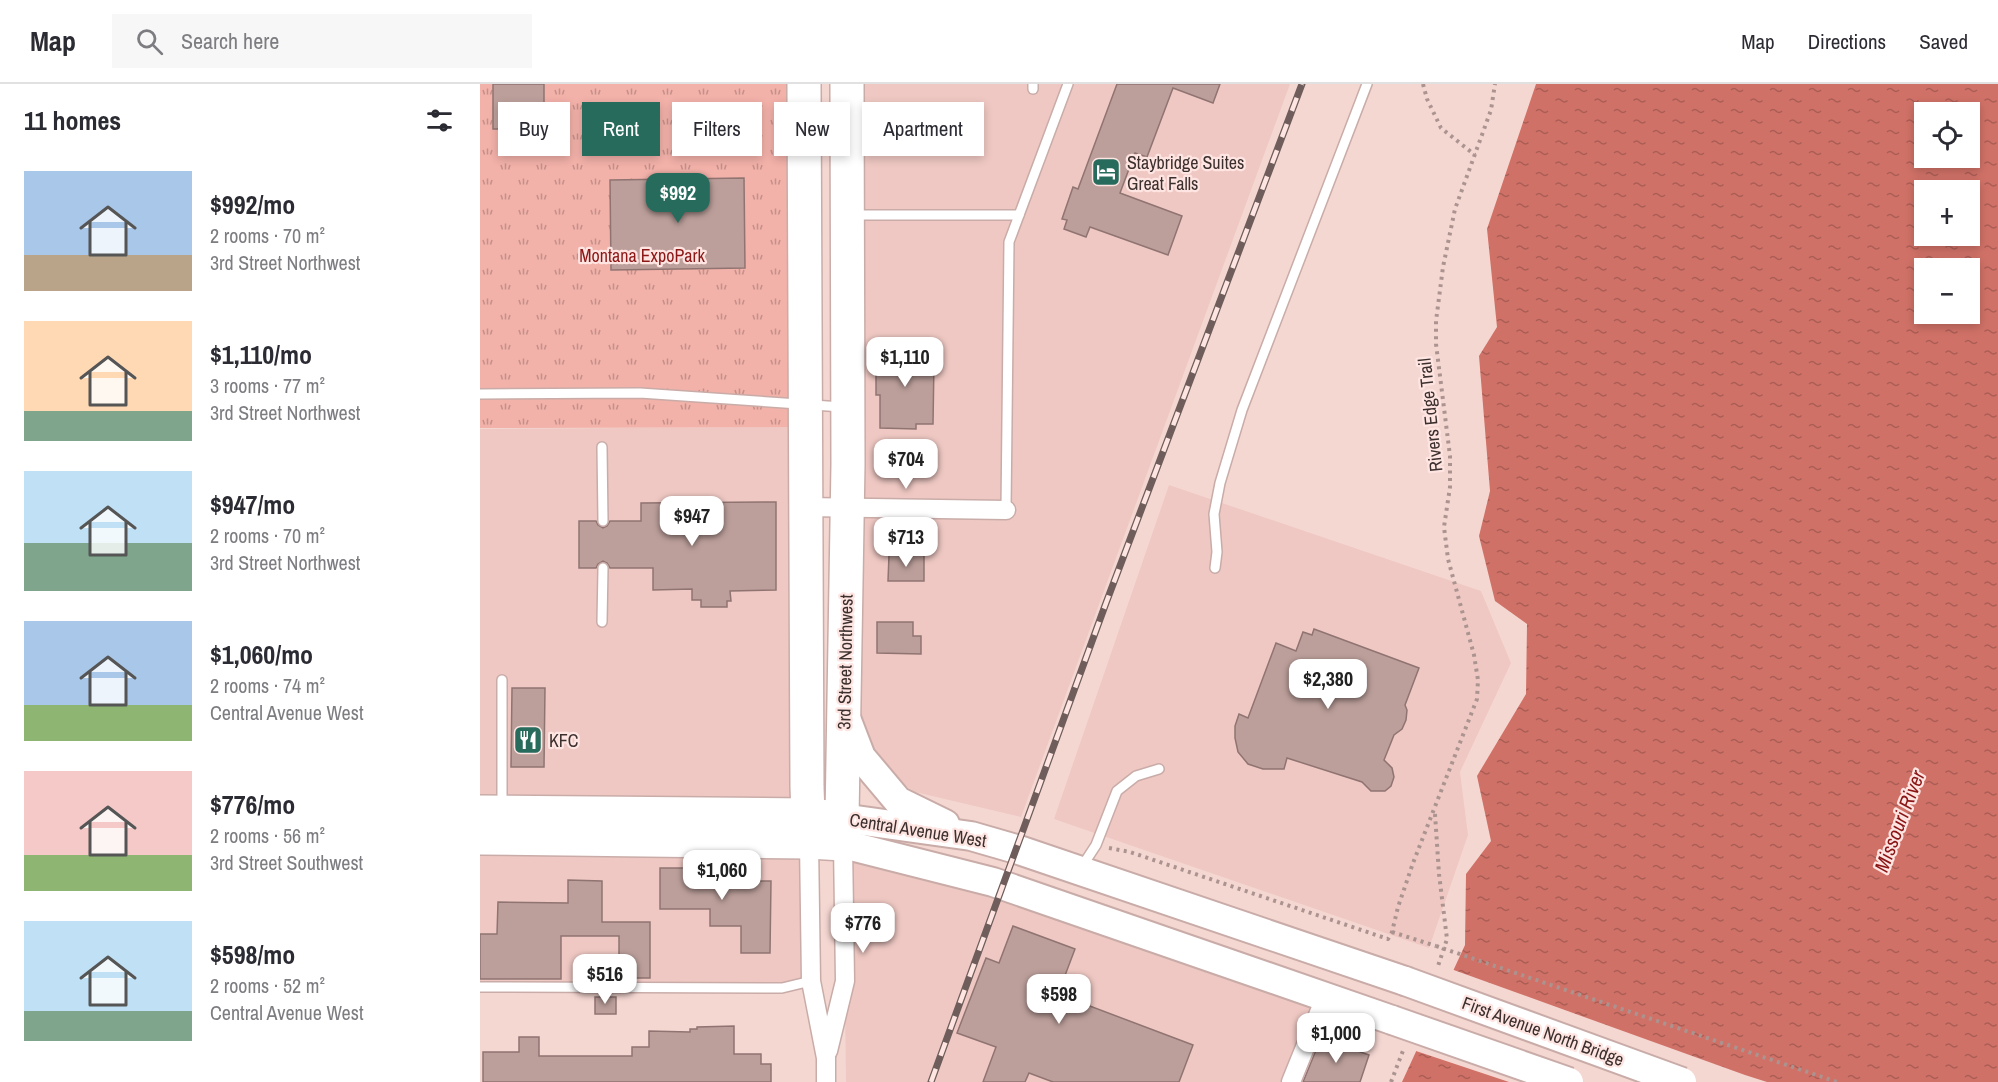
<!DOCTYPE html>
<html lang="en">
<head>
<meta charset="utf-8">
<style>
  :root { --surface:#fff; --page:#f7f7f7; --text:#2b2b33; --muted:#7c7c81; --line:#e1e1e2; --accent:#276b5d }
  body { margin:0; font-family:"Archivo Narrow",sans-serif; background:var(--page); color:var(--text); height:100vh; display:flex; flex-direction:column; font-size:22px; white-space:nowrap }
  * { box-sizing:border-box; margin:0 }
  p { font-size:20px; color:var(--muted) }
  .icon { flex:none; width:33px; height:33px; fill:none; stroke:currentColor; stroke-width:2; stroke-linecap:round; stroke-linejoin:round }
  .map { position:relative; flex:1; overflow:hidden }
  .side { display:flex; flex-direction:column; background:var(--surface); width:480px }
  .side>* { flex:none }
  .top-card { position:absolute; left:18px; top:18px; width:570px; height:54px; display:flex; gap:12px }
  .fabs { position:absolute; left:1434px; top:18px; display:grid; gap:12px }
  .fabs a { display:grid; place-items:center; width:66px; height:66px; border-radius:0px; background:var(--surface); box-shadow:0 3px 9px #0003; font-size:30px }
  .price { position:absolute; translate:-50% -51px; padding:0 14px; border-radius:12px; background:#fff; color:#222; font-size:20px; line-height:39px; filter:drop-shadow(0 2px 3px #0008) }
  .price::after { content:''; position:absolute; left:50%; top:36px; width:18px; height:14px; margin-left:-9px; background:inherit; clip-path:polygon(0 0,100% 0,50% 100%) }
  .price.selected { background:var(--accent); color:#fff }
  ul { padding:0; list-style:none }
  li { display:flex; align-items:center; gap:18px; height:150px; padding:0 24px }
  li span { display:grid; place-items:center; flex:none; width:168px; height:120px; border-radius:0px; color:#555 }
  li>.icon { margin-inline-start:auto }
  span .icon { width:72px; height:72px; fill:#fffc; stroke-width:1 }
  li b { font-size:26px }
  h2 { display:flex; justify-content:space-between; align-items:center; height:72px; padding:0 24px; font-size:26px }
  .pill { padding:0 21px; border-radius:0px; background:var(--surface); box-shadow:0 3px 9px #0003; font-size:21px; line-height:54px }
  .pill.selected { background:var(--accent); color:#fff }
  header { display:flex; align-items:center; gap:36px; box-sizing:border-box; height:84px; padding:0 30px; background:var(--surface); border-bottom:2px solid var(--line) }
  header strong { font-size:28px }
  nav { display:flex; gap:33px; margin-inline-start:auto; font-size:21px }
  .search { width:420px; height:54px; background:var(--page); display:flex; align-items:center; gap:15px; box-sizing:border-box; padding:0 21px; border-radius:0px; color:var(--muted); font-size:22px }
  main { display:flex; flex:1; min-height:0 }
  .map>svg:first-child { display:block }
  .built { fill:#efc8c3 }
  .park { fill:url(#park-tufts) }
  .water { fill:url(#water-ripples); fill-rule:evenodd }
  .pier { fill:#f5d7d2 }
  .building { fill:#bc9f9b; stroke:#907471; stroke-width:1.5 }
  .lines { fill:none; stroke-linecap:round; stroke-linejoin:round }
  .lane-casing { stroke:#c9aca8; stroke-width:12 }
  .street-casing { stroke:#c9aca8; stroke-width:21 }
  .primary-casing { stroke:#c9aca8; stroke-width:32 }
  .highway-casing { stroke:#c9aca8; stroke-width:36 }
  .path { stroke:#ab9490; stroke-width:4; stroke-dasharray:3 4.5; stroke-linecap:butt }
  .lane { stroke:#fff; stroke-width:9 }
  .street { stroke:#fff; stroke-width:18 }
  .primary { stroke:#fff; stroke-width:28 }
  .highway { stroke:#fff; stroke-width:33 }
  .rail-casing { stroke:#6e5d5a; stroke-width:7 }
  .rail { stroke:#fee5e2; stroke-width:4.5; stroke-dasharray:14; stroke-linecap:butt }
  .primary-bridge-casing { stroke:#c9aca8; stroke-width:32; stroke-linecap:butt }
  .path-bridge { stroke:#ab9490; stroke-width:4; stroke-dasharray:3 4.5; stroke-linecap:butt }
  .primary-bridge { stroke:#fff; stroke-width:28 }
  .labels { text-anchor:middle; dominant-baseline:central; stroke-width:4.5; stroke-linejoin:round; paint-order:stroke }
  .poi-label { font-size:18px; fill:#3c302e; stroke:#fee5e2; text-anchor:start }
  .park-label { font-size:18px; fill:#8b1716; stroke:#fee5e2 }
  .street-label { font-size:18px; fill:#3c302e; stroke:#fee5e2 }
  .water-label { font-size:20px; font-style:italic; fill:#891414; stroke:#fee5e2 }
</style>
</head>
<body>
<header>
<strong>Map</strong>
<div class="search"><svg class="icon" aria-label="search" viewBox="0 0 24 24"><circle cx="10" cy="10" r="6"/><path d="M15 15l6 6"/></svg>Search here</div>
<nav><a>Map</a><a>Directions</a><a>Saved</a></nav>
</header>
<main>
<section class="side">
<h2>11 homes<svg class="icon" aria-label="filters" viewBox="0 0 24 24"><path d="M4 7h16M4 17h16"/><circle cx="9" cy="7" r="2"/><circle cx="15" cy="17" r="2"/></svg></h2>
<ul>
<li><span style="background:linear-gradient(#a9c7e8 70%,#b9a48a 0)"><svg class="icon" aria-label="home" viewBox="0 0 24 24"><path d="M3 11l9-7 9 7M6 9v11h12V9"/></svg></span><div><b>$992/mo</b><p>2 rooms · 70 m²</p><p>3rd Street Northwest</p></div></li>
<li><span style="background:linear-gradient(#ffd9b3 75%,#7fa58c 0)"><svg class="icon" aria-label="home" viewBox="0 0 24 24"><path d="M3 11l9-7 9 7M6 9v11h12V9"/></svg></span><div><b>$1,110/mo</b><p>3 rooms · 77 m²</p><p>3rd Street Northwest</p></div></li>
<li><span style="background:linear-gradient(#bfe0f5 60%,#7fa58c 0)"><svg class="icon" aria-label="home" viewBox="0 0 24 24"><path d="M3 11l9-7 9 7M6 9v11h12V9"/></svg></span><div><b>$947/mo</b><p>2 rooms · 70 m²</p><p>3rd Street Northwest</p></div></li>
<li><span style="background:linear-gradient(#a9c7e8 70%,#8fb573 0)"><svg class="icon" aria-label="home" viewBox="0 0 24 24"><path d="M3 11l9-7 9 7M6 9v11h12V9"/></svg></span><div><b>$1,060/mo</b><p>2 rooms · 74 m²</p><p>Central Avenue West</p></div></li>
<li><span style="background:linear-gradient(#f6c9c9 70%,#8fb573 0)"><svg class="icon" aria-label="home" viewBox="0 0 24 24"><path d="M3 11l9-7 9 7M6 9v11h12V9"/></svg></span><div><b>$776/mo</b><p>2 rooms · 56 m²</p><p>3rd Street Southwest</p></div></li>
<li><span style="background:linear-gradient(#bfe0f5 75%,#7fa58c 0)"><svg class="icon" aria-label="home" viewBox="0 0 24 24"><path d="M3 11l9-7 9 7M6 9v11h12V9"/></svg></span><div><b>$598/mo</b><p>2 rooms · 52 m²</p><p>Central Avenue West</p></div></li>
</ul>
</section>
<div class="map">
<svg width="1518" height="998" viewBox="0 0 1518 998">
  <defs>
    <pattern id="park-tufts" width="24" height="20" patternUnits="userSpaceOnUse" patternTransform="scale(1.5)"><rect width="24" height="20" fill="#f2b1a9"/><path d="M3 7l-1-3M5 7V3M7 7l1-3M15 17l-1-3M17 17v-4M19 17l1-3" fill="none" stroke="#c5908a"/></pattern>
    <pattern id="water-ripples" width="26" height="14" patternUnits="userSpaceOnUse" patternTransform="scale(1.5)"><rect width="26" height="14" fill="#d07167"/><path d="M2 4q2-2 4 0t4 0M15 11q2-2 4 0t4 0" fill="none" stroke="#aa5d55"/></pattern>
  </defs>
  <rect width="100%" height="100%" fill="#f5d7d2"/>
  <g class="built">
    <polygon points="364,0 810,0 541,733 435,708 381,673"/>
    <polygon points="325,343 327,731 0,728 0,345"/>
    <polygon points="689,401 1001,507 1031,579 980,688 988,751 949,864 574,735"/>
    <polygon points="0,754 329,758 331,897 302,904 0,903"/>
    <polygon points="363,760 845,914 811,998 366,998"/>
  </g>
  <polygon class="park" points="0,0 324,0 325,343 0,344"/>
  <path class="water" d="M1056,0h462v998h-596l63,-137 1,-71 25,-33 -14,-65 49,-82 1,-70 -32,-23 -16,-65 11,-45 -11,-135 18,-29 -10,-98zM1444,28h46v46h-46zM1444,106h46v46h-46zM1444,184h46v46h-46z"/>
  <polygon class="pier" points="971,885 1265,991 1287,998 1029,998 933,966"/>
  <g class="building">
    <polygon points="13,0 64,0 64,20 59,20 59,45 13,45"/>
    <polygon points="637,0 740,0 733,19 693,4 667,73 655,69 640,109 702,132 688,171 610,143 606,153 584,145 587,136 582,135 593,103 598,105"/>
    <polygon points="264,94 265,184 131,186 130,96"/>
    <polygon points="412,264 440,264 454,278 453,340 436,340 436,345 400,344 400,311 396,311 396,268 412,268"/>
    <polygon points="296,418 296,506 250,507 251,517 247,517 247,523 221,523 221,516 212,516 212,505 173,506 173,484 130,484 127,479 123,477 118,480 116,484 99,484 99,437 116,437 118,441 123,444 127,442 130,437 161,437 161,419"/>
    <polygon points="409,471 444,471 444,497 408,497"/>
    <polygon points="397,538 433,538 433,552 441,552 441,570 397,569"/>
    <polygon points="834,545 939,584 925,621 927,626 926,636 922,645 914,651 904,676 912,684 914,693 911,702 905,707 891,707 882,698 807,674 804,685 783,685 768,680 758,668 755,654 755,642 759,630 768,634 796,559 816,567 823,548 832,551"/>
    <polygon points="32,604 65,604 64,683 31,683"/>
    <polygon points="180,784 260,784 260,797 291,797 290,869 261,869 261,842 230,842 230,825 180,825"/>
    <polygon points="88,796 122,797 122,838 170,838 170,894 139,894 139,852 81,852 81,895 0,895 0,850 17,850 18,818 88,819"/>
    <polygon points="533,842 595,865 578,910 713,961 699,998 573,998 549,989 545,998 503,998 516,963 477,949 506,874 519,879"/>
    <rect x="115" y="913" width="21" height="17"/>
    <polygon points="254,942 254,970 281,970 281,980 291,980 291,998 3,998 3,968 39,968 39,953 59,953 59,972 152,972 152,963 169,963 169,947 210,948 210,945 217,945 217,943"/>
    <polygon points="841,954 889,971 880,998 823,998"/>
  </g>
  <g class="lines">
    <g class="lane-casing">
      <g id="lane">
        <polyline points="553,0 553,5"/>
        <polyline points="373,131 539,131"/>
        <polyline points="0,310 160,309 362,323"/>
        <polyline points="122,363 123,437"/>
        <polyline points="526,426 529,158 588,0"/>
        <polyline points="735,484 737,468 734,430 740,399 762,326 887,0"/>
        <polyline points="122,538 123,484"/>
        <polyline points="22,723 22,596"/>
        <polyline points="601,784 616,761 637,707 656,692 679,685"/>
        <polyline points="0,903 302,904 331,897"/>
      </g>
    </g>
    <g class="street-casing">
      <g id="street">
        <polyline points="325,423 526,426"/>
        <polyline points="329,758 331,897 346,974 346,998"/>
        <polyline points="348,967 365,897 363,760"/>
        <polyline points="811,998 845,914"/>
      </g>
    </g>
    <g class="primary-casing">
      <g id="primary">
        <polyline points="366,634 381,673 418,717 465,740"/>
        <polyline points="362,734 491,752 536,765 925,897"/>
        <polyline points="363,760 513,798 912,936"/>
      </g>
    </g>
    <g class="highway-casing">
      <g id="highway">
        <polyline points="324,0 327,703 329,758"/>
        <polyline points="0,728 327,731 348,733"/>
        <polyline points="0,754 329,758 363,760 362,734 368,380 367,0"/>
      </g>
    </g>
    <g class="path">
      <polyline points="943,0 947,15 961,44 995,71"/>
      <polyline points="955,730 959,790 967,855 957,885"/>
      <polyline points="629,764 650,768 908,855 912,848 918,823 933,779 997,615 998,596 994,571 968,475 964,443 970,403 970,372 956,260 956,237 963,183 975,125 1011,26 1015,0"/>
      <polyline points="912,848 956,862"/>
      <polyline points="911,998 924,964"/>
    </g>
    <use href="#lane" class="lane"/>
    <use href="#street" class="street"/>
    <use href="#primary" class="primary"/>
    <use href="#highway" class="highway"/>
    <g class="rail-casing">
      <polyline id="rail" points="451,998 626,519 822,0"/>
    </g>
    <use href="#rail" class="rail"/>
    <g class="primary-bridge-casing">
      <g id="primary-bridge">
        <polyline points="925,897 1202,998"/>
        <polyline points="912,936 1089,998"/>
      </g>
    </g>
    <polyline class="path-bridge" points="956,862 1357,998"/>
    <use href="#primary-bridge" class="primary-bridge"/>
  </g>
  <defs>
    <g id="hotel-square" transform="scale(1.5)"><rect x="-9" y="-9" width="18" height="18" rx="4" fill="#276b5d" stroke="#fee5e2"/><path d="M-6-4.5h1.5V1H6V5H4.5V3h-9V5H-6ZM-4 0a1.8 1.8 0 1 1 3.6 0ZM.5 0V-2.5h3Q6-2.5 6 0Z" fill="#fff"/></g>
    <g id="restaurant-square" transform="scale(1.5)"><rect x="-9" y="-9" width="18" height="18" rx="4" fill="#276b5d" stroke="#fee5e2"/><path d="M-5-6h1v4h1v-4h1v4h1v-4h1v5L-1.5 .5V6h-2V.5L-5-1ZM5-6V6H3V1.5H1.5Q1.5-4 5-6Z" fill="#fff"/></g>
  </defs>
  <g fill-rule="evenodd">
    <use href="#hotel-square" x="626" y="88"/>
    <use href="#restaurant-square" x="48" y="656"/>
  </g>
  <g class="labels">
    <g class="poi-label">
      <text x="647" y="78">Staybridge Suites<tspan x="647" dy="21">Great Falls</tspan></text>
      <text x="69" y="656">KFC</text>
    </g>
    <g class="park-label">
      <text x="162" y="171">Montana ExpoPark</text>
    </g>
    <g class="street-label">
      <text transform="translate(950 331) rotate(-96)">Rivers Edge Trail</text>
      <text transform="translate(365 578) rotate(-89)">3rd Street Northwest</text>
      <text transform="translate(438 746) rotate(9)">Central Avenue West</text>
      <text transform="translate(1063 947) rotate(20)">First Avenue North Bridge</text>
    </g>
    <g class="water-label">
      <text transform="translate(1419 737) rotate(-69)">Missouri River</text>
    </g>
  </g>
</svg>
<div class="fabs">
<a><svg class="icon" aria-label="locate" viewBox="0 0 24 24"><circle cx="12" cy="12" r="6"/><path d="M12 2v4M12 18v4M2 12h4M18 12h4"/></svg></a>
<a>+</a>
<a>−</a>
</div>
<b class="price selected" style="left:198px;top:140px">$992</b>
<b class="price" style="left:425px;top:304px">$1,110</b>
<b class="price" style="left:426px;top:406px">$704</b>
<b class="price" style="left:212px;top:463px">$947</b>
<b class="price" style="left:426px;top:484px">$713</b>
<b class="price" style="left:848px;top:626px">$2,380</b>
<b class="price" style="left:242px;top:817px">$1,060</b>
<b class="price" style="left:383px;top:870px">$776</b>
<b class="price" style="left:125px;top:921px">$516</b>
<b class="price" style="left:579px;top:941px">$598</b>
<b class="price" style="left:856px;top:980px">$1,000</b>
<div class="top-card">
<a class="pill">Buy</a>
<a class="pill selected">Rent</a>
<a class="pill">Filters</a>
<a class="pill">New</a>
<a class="pill">Apartment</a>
</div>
</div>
</main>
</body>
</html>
